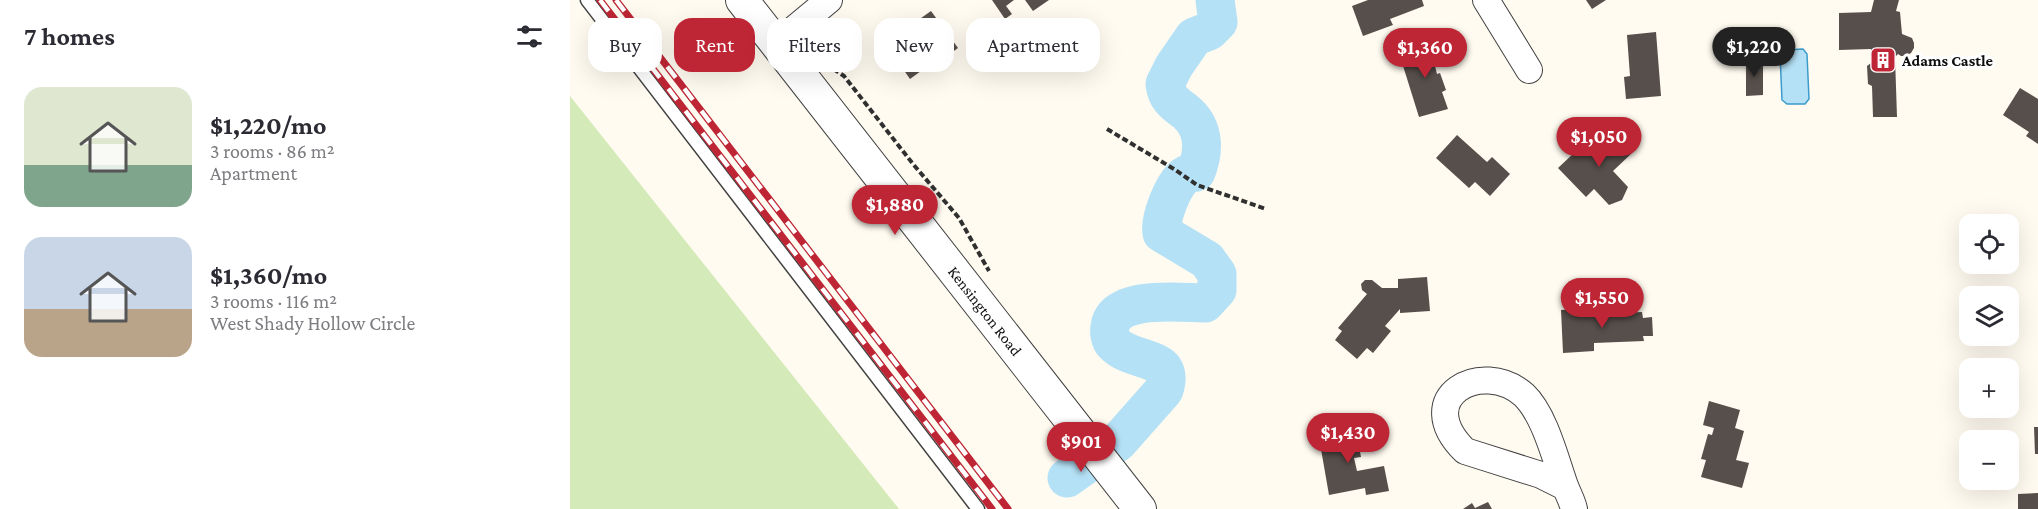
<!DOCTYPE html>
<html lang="en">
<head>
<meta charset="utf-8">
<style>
  :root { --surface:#fff; --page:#f7f7f7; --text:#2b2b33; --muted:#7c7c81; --accent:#bf2635 }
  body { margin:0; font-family:"Crimson Pro",serif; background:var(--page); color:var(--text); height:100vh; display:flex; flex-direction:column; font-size:22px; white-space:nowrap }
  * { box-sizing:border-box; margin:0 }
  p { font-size:20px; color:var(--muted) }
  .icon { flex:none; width:33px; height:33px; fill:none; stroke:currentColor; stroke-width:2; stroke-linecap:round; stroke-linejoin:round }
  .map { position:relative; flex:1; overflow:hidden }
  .details { display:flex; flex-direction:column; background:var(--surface); width:570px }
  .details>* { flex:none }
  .guide { position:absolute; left:18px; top:18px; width:570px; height:54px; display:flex; gap:12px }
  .fabs { position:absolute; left:1389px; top:214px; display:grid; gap:12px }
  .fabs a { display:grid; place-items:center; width:60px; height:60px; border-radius:12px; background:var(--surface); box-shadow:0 6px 24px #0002; font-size:30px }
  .price { position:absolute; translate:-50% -51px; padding:0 14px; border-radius:21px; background:var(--accent); color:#fff; font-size:20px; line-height:39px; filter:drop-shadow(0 2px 3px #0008) }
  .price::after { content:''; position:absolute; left:50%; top:36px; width:18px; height:14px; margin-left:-9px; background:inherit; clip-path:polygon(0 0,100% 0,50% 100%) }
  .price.current { background:#222; color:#fff }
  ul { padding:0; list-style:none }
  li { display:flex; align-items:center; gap:18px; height:150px; padding:0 24px }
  li span { display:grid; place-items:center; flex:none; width:168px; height:120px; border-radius:18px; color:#555 }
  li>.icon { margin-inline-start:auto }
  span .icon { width:72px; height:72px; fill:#fffc; stroke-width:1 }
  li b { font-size:26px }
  h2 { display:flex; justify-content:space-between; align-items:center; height:72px; padding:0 24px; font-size:26px }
  .tag { padding:0 21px; border-radius:18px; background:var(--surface); box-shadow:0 6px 24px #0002; font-size:21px; line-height:54px }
  .tag.current { background:var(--accent); color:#fff }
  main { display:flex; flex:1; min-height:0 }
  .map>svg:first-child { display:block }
  .green { fill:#d5eab9 }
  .water { fill:#b5e1f6; stroke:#3b9bcd; stroke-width:1.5 }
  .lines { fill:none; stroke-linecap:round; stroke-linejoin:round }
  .river { stroke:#b5e1f6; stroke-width:39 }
  .building { fill:#574f4b }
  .service-casing { stroke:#414141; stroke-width:15 }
  .minor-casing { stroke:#414141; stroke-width:28 }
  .tertiary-casing { stroke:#414141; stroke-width:34 }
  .path { stroke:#303030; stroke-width:4; stroke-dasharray:6 3; stroke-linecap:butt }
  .service { stroke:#fff; stroke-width:12 }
  .minor { stroke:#fff; stroke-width:26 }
  .tertiary { stroke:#fff; stroke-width:32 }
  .rail-casing { stroke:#bf2635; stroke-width:7 }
  .rail { stroke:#fff; stroke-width:4.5; stroke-dasharray:14; stroke-linecap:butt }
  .labels { text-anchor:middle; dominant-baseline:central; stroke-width:6; stroke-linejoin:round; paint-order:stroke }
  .poi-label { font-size:16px; font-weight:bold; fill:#0e0e0e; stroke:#fff; text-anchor:start }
  .street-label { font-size:16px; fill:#0e0e0e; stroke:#fff }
</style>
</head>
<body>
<main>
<section class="details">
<h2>7 homes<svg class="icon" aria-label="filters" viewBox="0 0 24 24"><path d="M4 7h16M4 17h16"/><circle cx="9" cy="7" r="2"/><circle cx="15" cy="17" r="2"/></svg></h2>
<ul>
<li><span style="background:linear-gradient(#dfe7d0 65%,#7fa58c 0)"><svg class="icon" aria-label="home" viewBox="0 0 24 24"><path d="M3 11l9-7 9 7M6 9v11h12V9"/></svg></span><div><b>$1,220/mo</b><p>3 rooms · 86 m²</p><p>Apartment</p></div></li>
<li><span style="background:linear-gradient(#c9d6e8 60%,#b9a48a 0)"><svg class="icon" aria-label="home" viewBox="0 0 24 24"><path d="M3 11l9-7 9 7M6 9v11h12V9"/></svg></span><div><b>$1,360/mo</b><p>3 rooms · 116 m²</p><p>West Shady Hollow Circle</p></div></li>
</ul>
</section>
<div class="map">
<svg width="1468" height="509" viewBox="0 0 1468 509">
  <rect width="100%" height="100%" fill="#fffbf0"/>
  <polygon class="green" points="0,96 329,509 0,509"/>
  <polygon class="water" points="1233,49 1237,54 1239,99 1235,104 1217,104 1212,100 1210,55 1214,50"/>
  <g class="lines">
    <path class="river" d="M497,478l51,-36 46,-52c2,-7 4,-15 -1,-22 -11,-11 -35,-10 -49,-24 -4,-4 -5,-12 -4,-17 4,-33 73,-24 95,-24l12,-13v-16l-10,-14 -45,-27c-3,-13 12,-52 24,-58 3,-2 6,-2 10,-3 8,-20 9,-43 -9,-59 -11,-9 -20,-13 -22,-29l9,-18 20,-29 15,-6 9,-9 -3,-22"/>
  </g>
  <g class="building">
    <polygon points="422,0 444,0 436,6 442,14 435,19"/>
    <polygon points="455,0 479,0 463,11"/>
    <polygon points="798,0 852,0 854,6 820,19 823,25 793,36 782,6"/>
    <polygon points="1016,0 1036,0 1022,9"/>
    <polygon points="1304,0 1329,0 1326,11 1330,12 1332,34 1342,38 1344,43 1344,48 1341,53 1336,56 1331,56 1328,54 1325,57 1327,117 1303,117 1302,86 1298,84 1297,66 1301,63 1301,49 1269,50 1269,13 1301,12"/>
    <polygon points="361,11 388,48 365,65 362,63 340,79 326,59 348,43 337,28"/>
    <polygon points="1086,32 1091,96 1056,99 1054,77 1060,76 1057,35"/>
    <polygon points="864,42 871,64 865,66 867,74 870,73 876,90 872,92 878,109 849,117 829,53"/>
    <polygon points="1176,60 1193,60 1193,95 1176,96"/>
    <polygon points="1450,88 1468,99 1468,144 1456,136 1459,132 1433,115"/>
    <polygon points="1039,128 1062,153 1043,171 1058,187 1052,200 1039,205 1024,189 1016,197 988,168 1005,152 1009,156"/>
    <polygon points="887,135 917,162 922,157 940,174 920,196 905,182 899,188 866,158"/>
    <polygon points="857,277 860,311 830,313 830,309 815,326 821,331 803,353 797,348 787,359 765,340 772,331 768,328 797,294 792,290 791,284 795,280 802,280 812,288 828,288 828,279"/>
    <polygon points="1022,308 1022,314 1072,312 1073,318 1082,317 1083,336 1073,336 1074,341 1024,343 1024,351 993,353 991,310"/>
    <polygon points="1139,401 1170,410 1165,428 1174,431 1166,460 1179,463 1172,488 1131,477 1136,460 1131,459 1138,434 1142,435 1144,428 1133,425"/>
    <polygon points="785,425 791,457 784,458 787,471 814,466 819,491 796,495 795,488 759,495 748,432"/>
    <polygon points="1464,427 1468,427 1468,454 1465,454"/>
    <polygon points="1468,493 1468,509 1448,509 1448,494"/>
    <polygon points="918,502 922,509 893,509 902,503 905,508"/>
  </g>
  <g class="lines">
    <g class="service-casing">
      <polyline id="service" points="17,0 408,509"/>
    </g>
    <g class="minor-casing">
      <g id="minor">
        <polyline points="916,0 959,70"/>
        <polyline points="206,44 259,0"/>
        <path d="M995,487l-24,-12 -76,-24c-55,-54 17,-93 59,-56 20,19 31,62 40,88 3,9 8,17 10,26"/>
      </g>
    </g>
    <g class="tertiary-casing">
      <polyline id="tertiary" points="172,0 570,509"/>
    </g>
    <g class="path">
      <polyline points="256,64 274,76 343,164 389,218 419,271"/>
      <polyline points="537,129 604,169 627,185 696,209"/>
    </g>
    <use href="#service" class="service"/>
    <use href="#minor" class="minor"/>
    <use href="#tertiary" class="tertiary"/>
    <g class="rail-casing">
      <g id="rail">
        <polyline points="30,0 422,509"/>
        <polyline points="46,0 438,509"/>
      </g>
    </g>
    <use href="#rail" class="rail"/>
  </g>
  <defs>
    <g id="building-square" transform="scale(1.35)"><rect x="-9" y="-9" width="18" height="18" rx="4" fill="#bf2635" stroke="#fff"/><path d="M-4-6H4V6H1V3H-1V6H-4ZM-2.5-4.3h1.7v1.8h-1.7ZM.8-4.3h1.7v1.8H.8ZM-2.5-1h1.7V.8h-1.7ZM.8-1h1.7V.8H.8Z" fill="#fff"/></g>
  </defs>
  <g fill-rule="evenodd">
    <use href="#building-square" x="1313" y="60"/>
  </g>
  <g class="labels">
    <g class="poi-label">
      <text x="1332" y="60">Adams Castle</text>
    </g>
    <g class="street-label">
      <text transform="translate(415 311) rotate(52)">Kensington Road</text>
    </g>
  </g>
</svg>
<div class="fabs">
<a><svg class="icon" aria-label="locate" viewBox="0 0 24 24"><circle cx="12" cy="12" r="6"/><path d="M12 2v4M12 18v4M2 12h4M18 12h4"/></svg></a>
<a><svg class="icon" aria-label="layers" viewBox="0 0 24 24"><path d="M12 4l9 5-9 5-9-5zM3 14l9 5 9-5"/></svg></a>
<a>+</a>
<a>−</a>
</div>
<b class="price current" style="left:1184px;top:78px">$1,220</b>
<b class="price" style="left:855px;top:79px">$1,360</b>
<b class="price" style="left:1029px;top:168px">$1,050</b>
<b class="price" style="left:325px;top:236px">$1,880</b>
<b class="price" style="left:1032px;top:329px">$1,550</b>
<b class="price" style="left:778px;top:464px">$1,430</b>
<b class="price" style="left:511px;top:473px">$901</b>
<div class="guide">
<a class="tag">Buy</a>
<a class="tag current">Rent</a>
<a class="tag">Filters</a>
<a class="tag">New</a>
<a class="tag">Apartment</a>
</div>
</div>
</main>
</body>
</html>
